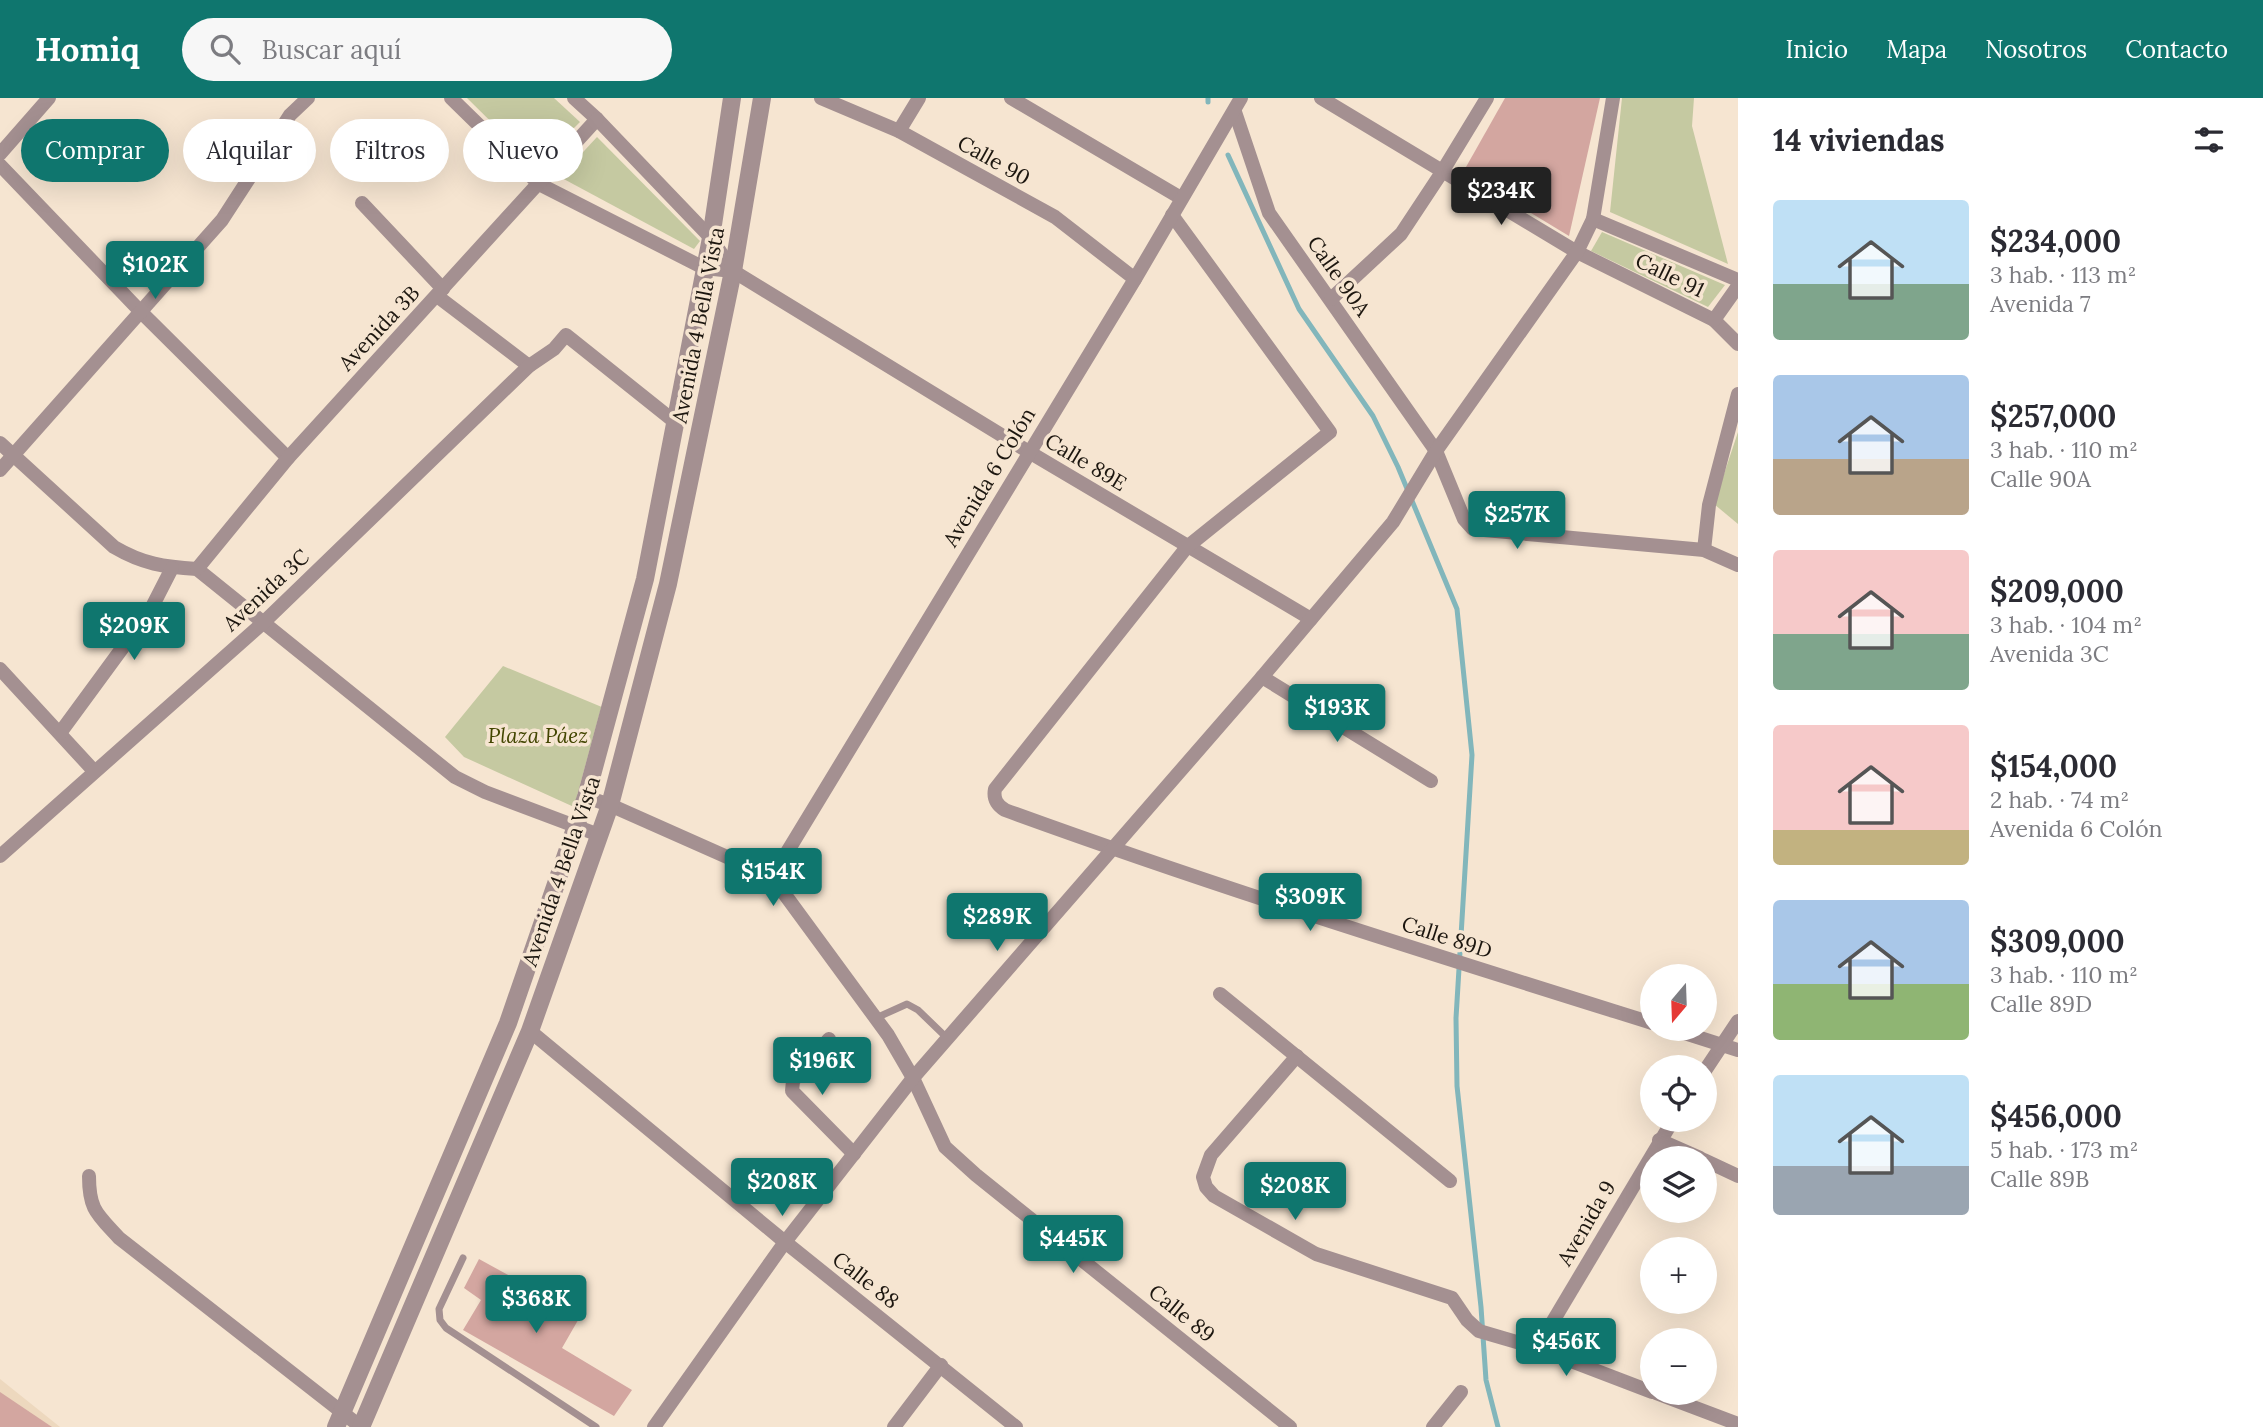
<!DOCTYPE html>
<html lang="es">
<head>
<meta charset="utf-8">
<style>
  :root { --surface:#fff; --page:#f7f7f7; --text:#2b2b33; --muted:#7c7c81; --accent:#0f766e }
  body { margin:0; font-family:Lora,serif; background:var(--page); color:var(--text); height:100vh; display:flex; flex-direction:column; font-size:26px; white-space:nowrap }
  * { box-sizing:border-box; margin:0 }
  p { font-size:23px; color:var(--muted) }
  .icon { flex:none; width:38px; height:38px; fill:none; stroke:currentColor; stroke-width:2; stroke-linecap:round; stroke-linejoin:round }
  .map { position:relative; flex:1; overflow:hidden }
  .sheet { display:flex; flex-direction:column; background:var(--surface); width:525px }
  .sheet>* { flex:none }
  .guide { position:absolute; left:21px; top:21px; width:665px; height:63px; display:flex; gap:14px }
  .needle { width:46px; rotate:199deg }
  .buttons { position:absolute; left:1640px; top:866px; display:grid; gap:14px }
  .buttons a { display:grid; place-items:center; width:77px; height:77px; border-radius:50%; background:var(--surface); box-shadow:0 7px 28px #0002; font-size:35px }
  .price { position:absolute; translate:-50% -60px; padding:0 16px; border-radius:7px; background:var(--accent); color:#fff; font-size:23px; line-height:46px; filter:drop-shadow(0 2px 4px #0008) }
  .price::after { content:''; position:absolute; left:50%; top:42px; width:21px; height:16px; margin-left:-10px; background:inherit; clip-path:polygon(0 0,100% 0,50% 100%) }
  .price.current { background:#222; color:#fff }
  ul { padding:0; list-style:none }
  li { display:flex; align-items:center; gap:21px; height:175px; padding:0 35px }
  li span { display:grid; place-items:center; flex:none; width:196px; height:140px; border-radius:7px; color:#555 }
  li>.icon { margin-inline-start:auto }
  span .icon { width:84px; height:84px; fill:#fffc; stroke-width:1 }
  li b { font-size:30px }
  h2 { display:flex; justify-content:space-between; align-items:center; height:84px; padding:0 35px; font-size:30px }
  .pill { padding:0 24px; border-radius:32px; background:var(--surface); box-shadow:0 7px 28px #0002; font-size:24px; line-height:63px }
  .pill.current { background:var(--accent); color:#fff }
  header { display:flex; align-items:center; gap:42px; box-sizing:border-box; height:98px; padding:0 35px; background:var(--accent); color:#fff }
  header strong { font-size:33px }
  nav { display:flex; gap:38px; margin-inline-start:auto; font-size:24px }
  .search { width:490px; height:63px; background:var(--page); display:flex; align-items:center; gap:18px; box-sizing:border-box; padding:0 24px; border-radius:38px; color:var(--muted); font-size:26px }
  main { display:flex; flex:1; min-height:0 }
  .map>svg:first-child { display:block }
  .built { fill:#edd8be }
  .green { fill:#c5c9a1 }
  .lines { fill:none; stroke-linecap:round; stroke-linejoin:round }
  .stream { stroke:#82b6bb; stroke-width:5 }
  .building { fill:#d3a6a0 }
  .service { stroke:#a49091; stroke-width:7 }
  .minor { stroke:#a49091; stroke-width:14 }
  .tertiary { stroke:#a49091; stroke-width:18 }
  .labels { text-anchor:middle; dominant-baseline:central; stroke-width:7; stroke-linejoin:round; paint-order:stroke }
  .street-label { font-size:21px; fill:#1c160f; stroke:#f6e5d1 }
  .park-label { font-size:21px; font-style:italic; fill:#424500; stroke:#f6e5d1 }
</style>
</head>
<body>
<header>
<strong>Homiq</strong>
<div class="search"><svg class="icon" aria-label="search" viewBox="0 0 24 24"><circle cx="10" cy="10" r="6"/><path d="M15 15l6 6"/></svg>Buscar aquí</div>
<nav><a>Inicio</a><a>Mapa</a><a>Nosotros</a><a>Contacto</a></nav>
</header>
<main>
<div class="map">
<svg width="1738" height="1329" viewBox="0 0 1738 1329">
  <rect width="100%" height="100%" fill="#f6e5d1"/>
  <polygon class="built" points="0,1281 60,1329 0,1329"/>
  <g class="green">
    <polygon points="467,0 554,0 580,24 536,68"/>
    <polygon points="1622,0 1694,0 1692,28 1728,166 1610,114"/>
    <polygon points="597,39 700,143 694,151 560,79"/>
    <polygon points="1602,134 1725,187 1708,209 1591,153"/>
    <polygon points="1738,334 1738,426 1714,406"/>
    <polygon points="503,568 609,612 601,610 574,709 464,659 445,639"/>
  </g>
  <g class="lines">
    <g class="stream">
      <polyline points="1208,0 1208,4"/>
      <polyline points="1228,57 1299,211 1373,318 1398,369 1457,511 1472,657 1456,920 1457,988 1481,1209 1486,1282 1498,1329"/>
    </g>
  </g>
  <g class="building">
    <polygon points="1505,0 1600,0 1569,138 1468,77 1466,69"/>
    <polygon points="479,1161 581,1217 562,1250 632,1292 614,1318 463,1232 481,1202 464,1190"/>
    <polygon points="0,1294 52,1329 0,1329"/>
  </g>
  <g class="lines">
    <g class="service">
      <polyline points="876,920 907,906 918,912 947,940"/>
      <polyline points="463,1160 439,1211 440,1222 446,1230 596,1329"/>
    </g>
    <g class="minor">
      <polyline points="451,0 539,86 704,170 733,173"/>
      <polyline points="574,0 597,21 711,140 733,173 1029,354 1311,521"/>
      <polyline points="821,0 899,33 1055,119 1135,181"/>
      <polyline points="1011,0 1181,100"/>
      <polyline points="1321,0 1577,154 1714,222 1738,246"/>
      <polyline points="1235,14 1269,115 1436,353 1464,421 1473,431 1704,452 1738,467"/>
      <polyline points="899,33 919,0"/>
      <polyline points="0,56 49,0"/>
      <polyline points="0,67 140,213 288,360"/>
      <polyline points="362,105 443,191"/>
      <path d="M1172,117l158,217 -143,115 -192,242c-2,10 2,16 10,21 214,78 430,145 647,213"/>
      <polyline points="1593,121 1738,182"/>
      <polyline points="437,198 529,268"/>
      <polyline points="1331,201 1401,136 1442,74 1487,0"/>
      <polyline points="1714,222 1738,188"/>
      <path d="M0,345l114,104c29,17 50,20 83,22l258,208 30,15 114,43"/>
      <polyline points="0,372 222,122 290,17 308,0"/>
      <polyline points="1704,452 1709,407 1738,296"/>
      <polyline points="197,471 288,360 597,21"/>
      <polyline points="0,571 94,673"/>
      <polyline points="1262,579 1431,683"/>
      <polyline points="60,635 151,511 172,470"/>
      <polyline points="586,699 610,707 772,779 888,937 913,980 945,1049 976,1077 1290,1329"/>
      <polyline points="0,758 264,524 529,268 554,251 566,237 675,324"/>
      <polyline points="772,779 1135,181 1241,0"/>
      <polyline points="1220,896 1450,1083"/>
      <polyline points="1672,931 1738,952"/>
      <polyline points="530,933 785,1144 1016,1329"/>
      <polyline points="829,941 793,983 792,993 854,1056"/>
      <polyline points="1297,958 1211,1057 1203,1079 1206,1089 1214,1098 1316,1156 1452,1200 1467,1222 1479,1233 1537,1250 1652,1294"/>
      <polyline points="1704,974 1738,923"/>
      <polyline points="1659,1042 1700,1060"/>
      <polyline points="1704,1062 1738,1078"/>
      <path d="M89,1078c0,34 8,38 30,62l242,189"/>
      <polyline points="1537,1250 1673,1022"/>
      <polyline points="1656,1295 1738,1326"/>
      <polyline points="654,1329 785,1144 913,980 1262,579 1393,424 1436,353 1577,154 1593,121 1613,0"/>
      <polyline points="894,1329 941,1267"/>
      <polyline points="1433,1329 1461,1294"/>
    </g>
    <g class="tertiary">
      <polyline points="336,1329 508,925 586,699 645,481 711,140 732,0"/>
      <polyline points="361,1329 530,933 610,707 668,486 733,173 762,0"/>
    </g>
  </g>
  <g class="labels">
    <g class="street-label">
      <text transform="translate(994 62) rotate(29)">Calle 90</text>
      <text transform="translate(1670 177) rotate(26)">Calle 91</text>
      <text transform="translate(1339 178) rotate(55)">Calle 90A</text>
      <text transform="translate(698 227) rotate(-79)">Avenida 4 Bella Vista</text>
      <text transform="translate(379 230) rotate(-47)">Avenida 3B</text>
      <text transform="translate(1086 364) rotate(31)">Calle 89E</text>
      <text transform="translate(989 379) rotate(-59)">Avenida 6 Colón</text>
      <text transform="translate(266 492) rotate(-43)">Avenida 3C</text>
      <text transform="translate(561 773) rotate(-71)">Avenida 4 Bella Vista</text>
      <text transform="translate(1447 839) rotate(18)">Calle 89D</text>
      <text transform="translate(1586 1125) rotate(-60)">Avenida 9</text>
      <text transform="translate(866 1182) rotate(38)">Calle 88</text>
      <text transform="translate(1182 1215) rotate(39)">Calle 89</text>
    </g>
    <g class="park-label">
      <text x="538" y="637">Plaza Páez</text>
    </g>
  </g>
</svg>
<div class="buttons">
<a><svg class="needle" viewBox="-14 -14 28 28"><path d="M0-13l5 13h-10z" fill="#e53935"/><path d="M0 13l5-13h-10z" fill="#7c7c81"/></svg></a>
<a><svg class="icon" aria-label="locate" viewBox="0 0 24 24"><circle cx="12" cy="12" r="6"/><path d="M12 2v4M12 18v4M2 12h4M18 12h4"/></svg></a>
<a><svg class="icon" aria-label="layers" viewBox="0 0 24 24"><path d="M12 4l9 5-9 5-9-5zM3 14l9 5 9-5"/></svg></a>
<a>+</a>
<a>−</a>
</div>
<b class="price current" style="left:1501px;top:129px">$234K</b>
<b class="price" style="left:155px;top:203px">$102K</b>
<b class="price" style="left:1517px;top:453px">$257K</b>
<b class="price" style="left:134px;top:564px">$209K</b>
<b class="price" style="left:1337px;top:646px">$193K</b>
<b class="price" style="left:773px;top:810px">$154K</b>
<b class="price" style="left:1310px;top:835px">$309K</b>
<b class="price" style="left:997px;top:855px">$289K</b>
<b class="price" style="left:822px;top:999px">$196K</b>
<b class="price" style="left:782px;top:1120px">$208K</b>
<b class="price" style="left:1295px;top:1124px">$208K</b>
<b class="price" style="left:1073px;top:1177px">$445K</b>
<b class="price" style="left:536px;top:1237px">$368K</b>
<b class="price" style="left:1566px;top:1280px">$456K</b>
<div class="guide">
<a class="pill current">Comprar</a>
<a class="pill">Alquilar</a>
<a class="pill">Filtros</a>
<a class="pill">Nuevo</a>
</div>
</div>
<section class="sheet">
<h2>14 viviendas<svg class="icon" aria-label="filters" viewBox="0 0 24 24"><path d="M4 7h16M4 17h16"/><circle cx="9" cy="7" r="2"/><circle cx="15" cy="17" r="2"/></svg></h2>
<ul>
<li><span style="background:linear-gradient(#bfe0f5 60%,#7fa58c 0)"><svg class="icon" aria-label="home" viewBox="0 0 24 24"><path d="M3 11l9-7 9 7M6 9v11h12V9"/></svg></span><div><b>$234,000</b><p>3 hab. · 113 m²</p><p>Avenida 7</p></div></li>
<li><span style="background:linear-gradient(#a9c7e8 60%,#b9a48a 0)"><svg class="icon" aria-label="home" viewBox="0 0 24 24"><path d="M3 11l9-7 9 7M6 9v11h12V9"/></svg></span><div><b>$257,000</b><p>3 hab. · 110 m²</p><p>Calle 90A</p></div></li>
<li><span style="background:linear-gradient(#f6c9c9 60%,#7fa58c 0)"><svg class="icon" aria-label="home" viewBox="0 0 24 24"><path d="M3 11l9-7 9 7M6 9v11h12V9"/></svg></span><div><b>$209,000</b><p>3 hab. · 104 m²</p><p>Avenida 3C</p></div></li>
<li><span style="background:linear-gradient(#f6c9c9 75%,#c2b280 0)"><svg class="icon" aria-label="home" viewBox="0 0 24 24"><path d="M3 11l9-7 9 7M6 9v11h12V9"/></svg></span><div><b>$154,000</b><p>2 hab. · 74 m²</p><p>Avenida 6 Colón</p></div></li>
<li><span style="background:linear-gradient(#a9c7e8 60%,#8fb573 0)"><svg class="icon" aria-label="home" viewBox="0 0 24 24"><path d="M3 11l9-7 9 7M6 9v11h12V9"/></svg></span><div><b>$309,000</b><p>3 hab. · 110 m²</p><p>Calle 89D</p></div></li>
<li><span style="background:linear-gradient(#bfe0f5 65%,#9aa5b1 0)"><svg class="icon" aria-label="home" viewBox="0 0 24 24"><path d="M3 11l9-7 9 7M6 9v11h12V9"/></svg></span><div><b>$456,000</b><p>5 hab. · 173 m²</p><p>Calle 89B</p></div></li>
</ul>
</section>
</main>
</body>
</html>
